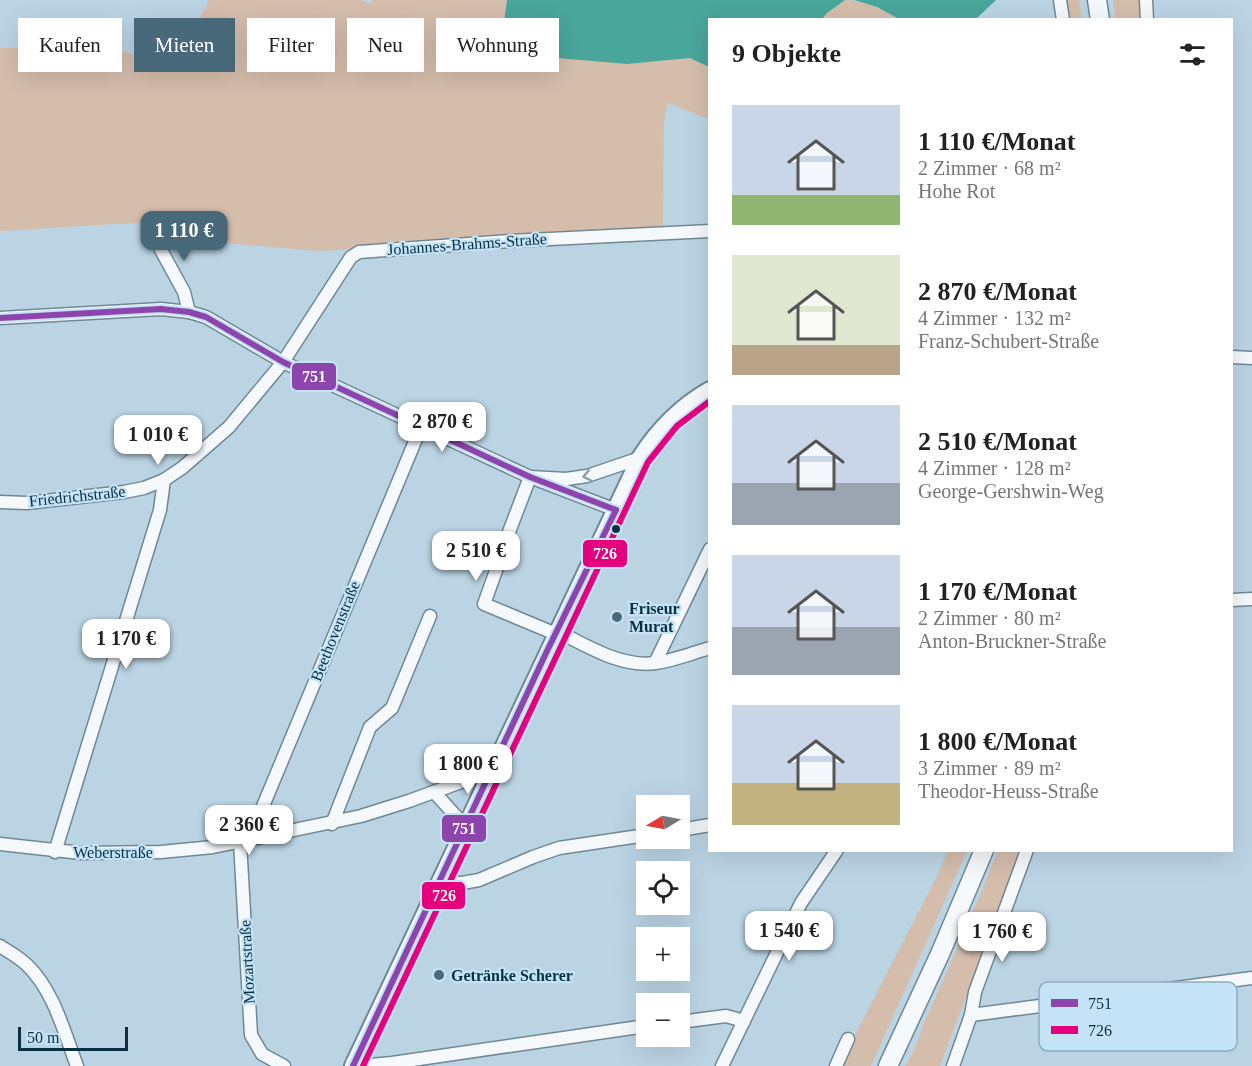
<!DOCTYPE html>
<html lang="de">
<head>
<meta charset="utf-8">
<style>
  :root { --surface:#fff; --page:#f6f6f6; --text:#222; --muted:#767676; --accent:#48697a }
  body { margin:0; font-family:Georgia,serif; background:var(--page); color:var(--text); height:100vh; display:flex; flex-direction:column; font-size:22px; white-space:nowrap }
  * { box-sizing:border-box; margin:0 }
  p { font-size:20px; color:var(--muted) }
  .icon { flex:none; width:33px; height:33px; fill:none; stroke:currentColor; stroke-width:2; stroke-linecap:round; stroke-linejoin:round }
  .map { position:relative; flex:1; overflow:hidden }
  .side { position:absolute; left:708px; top:18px; width:525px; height:834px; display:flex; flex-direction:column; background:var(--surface); border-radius:0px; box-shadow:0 6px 24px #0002 }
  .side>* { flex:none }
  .guide { position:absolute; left:18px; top:18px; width:570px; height:54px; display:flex; gap:12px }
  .needle { width:39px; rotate:260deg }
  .fabs { position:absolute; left:636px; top:795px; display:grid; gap:12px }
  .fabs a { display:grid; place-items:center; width:54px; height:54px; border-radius:0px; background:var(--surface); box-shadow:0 6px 24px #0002; font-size:30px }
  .scale { position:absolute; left:18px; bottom:15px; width:110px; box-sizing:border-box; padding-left:6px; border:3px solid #0a2f41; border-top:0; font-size:16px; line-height:21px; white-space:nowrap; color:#0a2f41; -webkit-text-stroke:4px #c4e3f7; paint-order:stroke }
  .price { position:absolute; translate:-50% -51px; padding:0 14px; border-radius:12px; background:#fff; color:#222; font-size:20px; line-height:39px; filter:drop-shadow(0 2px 3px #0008) }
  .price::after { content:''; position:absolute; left:50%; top:36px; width:18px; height:14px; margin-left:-9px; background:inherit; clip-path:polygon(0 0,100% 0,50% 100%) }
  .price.active { background:var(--accent); color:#fff }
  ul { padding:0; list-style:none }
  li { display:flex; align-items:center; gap:18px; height:150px; padding:0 24px }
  li span { display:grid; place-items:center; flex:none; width:168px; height:120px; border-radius:0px; color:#555 }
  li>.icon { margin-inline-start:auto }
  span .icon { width:72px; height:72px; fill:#fffc; stroke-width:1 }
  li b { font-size:26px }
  h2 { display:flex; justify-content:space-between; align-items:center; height:72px; padding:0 24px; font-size:26px }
  .tag { padding:0 21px; border-radius:0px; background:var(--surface); box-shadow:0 6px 24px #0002; font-size:21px; line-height:54px }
  .tag.active { background:var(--accent); color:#fff }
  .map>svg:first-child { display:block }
  .green { fill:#d5bdac }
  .water { fill:#49a69a }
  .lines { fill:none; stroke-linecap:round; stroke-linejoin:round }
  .minor-casing { stroke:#708896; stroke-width:15 }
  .tertiary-casing { stroke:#708896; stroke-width:20 }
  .secondary-casing { stroke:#708896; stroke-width:21 }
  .minor { stroke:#f5f9fb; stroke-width:12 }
  .tertiary { stroke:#f5f9fb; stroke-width:16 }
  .secondary { stroke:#f5f9fb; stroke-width:18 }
  .bus-1-casing { stroke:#c4e3f7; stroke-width:10 }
  .bus-2-casing { stroke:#c4e3f7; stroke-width:10 }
  .bus-1 { stroke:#8e44ad; stroke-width:6 }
  .bus-2 { stroke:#e5007d; stroke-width:6 }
  .oneway { stroke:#8b9ea7 }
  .bus-dot { fill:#0a2f41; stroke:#c4e3f7; stroke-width:2 }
  .poi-dot { fill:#48697a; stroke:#c4e3f7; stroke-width:2 }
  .labels { text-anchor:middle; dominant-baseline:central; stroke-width:4.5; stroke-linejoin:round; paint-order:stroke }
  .street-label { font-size:16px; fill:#0a2f41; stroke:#c4e3f7 }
  .poi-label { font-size:16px; font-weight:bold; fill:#0a2f41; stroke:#c4e3f7; text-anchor:start }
  .key { fill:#c4e3f7; stroke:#8cadc0; stroke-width:1.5 }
  .key-label { font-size:16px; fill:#0a2f41 }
  .line-badge { stroke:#c4e3f7; stroke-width:2 }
  .badge-label { font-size:16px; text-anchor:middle; font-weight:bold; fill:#fff }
</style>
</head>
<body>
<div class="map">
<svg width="1252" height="1066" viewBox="0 0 1252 1066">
  <rect width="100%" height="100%" fill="#bbd4e4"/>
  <g class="green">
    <polygon points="209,0 361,0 371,4 372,0 507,0 502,37 627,64 690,58 709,67 709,119 668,103 664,121 663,229 404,241 345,250 316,251 169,238 167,221 0,231 0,48 97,47 124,52 176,68"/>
    <path d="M845,0c20,0 37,10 54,19l-77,1 5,-7z"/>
    <polygon points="1064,0 1079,0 1082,19 1067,19"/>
    <polygon points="1113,0 1141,0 1141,19 1115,19"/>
    <polygon points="948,851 967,851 871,1066 839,1066 936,878"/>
    <path d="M998,851h23l-81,215h-35c11,-14 14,-34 22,-50 25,-55 49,-110 71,-165z"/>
  </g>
  <g class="water">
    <polygon points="507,0 845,0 827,13 822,19 710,20 709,67 690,58 627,64 535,56 502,37"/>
    <polygon points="854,0 996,0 976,19 899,19 877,7"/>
  </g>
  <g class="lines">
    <g class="minor-casing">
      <g id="minor">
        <polyline points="1060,0 1063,20"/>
        <polyline points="1146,0 1147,20"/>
        <polyline points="150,221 161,250 184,292 189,312"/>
        <polyline points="0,318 161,309 189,312 206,317 283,362 530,477 616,510"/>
        <polyline points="1232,357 1252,358"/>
        <polyline points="0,502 27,503 124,492 144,488 164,480 182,468 229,427 283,362 351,257 359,252 510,241 710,231"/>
        <polyline points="1232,600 1252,599"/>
        <path d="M557,631c29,14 64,37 98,32 18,-2 37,-10 55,-15"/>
        <polyline points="556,634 484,604 503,551 504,545 530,477 566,479 587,476 640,458"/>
        <polyline points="655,663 710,549"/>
        <polyline points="434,792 465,826"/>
        <polyline points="332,824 370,727 392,708 430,616"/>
        <polyline points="680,830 710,825"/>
        <polyline points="259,838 259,822 261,811 421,427"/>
        <polyline points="240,842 251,1035 262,1054 284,1066"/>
        <polyline points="0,844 81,853 161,852 213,847 361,816 409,801 491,771"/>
        <polyline points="55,852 160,510 164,480"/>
        <polyline points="438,883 462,883 479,880 533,857 559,848 646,835"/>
        <path d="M0,946c9,6 19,11 27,19 27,26 37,67 50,101"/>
        <polyline points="971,1015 1252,978"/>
        <polyline points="680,1022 726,1016 744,1021"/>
        <polyline points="355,1062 370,1065 392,1063 646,1026"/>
        <polyline points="722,1066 801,903 837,850"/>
        <polyline points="836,1066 848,1039"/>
        <polyline points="953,1066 971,1015 975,992 1027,850"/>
      </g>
    </g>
    <g class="tertiary-casing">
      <path id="tertiary" d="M353,1066l287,-608c18,-28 40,-51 70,-68"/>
    </g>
    <g class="secondary-casing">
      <g id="secondary">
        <polyline points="1097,0 1100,20"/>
        <polyline points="888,1066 940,954 984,850"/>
      </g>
    </g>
    <use href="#minor" class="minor"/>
    <use href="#tertiary" class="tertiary"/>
    <use href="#secondary" class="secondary"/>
    <g class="bus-1-casing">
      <g id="bus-1">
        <polyline points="0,318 161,309 189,312 206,317 283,362 530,477 616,510"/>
        <polyline points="353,1066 547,651 616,510"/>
      </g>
    </g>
    <g class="bus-2-casing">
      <polyline id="bus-2" points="363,1066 648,462 677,426 710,401"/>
    </g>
    <use href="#bus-1" class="bus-1"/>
    <use href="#bus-2" class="bus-2"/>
  </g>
  <defs><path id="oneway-chevron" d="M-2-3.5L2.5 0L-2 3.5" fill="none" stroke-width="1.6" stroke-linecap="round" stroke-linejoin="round" transform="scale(1.5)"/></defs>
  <use class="oneway" href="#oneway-chevron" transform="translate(587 476) rotate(168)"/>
  <circle class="bus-dot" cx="616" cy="529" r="5"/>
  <g class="poi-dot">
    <circle cx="617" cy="617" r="6"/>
    <circle cx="439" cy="975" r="6"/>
  </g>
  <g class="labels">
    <g class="street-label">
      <text transform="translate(467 244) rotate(-4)">Johannes-Brahms-Straße</text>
      <text transform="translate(77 496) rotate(-6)">Friedrichstraße</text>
      <text transform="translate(335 631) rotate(-68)">Beethovenstraße</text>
      <text x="113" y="852">Weberstraße</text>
      <text transform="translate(247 962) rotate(-93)">Mozartstraße</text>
    </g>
    <g class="poi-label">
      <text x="629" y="608">Friseur<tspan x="629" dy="18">Murat</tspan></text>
      <text x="451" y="975">Getränke Scherer</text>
    </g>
  </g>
  <rect x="1039" y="982" width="198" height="69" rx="9" class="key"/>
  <rect x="1051" y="999" width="27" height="8" fill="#8e44ad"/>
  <rect x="1051" y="1026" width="27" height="8" fill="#e5007d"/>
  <g class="key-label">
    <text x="1088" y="1009">751</text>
    <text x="1088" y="1036">726</text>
  </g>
  <g class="line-badge">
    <rect x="291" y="362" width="46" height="29" rx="6" fill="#8e44ad"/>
    <rect x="582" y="539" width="46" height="29" rx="6" fill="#e5007d"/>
    <rect x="441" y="814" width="46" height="29" rx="6" fill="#8e44ad"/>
    <rect x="421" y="881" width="45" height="29" rx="6" fill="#e5007d"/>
  </g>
  <g class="badge-label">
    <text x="314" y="382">751</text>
    <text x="605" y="559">726</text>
    <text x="464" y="834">751</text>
    <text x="444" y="901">726</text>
  </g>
</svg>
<div class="fabs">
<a><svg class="needle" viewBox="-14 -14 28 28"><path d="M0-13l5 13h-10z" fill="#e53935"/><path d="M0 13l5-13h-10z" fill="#767676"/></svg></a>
<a><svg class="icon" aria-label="locate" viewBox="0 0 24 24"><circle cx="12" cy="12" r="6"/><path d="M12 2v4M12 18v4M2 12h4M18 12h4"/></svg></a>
<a>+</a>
<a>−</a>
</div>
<div class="scale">50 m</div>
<b class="price active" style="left:184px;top:262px">1 110 €</b>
<b class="price" style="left:442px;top:453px">2 870 €</b>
<b class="price" style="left:158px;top:466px">1 010 €</b>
<b class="price" style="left:476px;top:582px">2 510 €</b>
<b class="price" style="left:126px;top:670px">1 170 €</b>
<b class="price" style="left:468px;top:795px">1 800 €</b>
<b class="price" style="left:249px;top:856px">2 360 €</b>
<b class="price" style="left:789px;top:962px">1 540 €</b>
<b class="price" style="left:1002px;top:963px">1 760 €</b>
<div class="guide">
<a class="tag">Kaufen</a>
<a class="tag active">Mieten</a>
<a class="tag">Filter</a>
<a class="tag">Neu</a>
<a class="tag">Wohnung</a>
</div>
<section class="side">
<h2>9 Objekte<svg class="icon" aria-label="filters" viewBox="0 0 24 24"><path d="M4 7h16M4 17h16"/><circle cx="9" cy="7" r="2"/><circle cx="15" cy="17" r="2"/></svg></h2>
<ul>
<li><span style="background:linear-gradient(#c9d6e8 75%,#8fb573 0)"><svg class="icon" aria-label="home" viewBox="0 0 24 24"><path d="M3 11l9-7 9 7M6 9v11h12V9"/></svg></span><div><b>1 110 €/Monat</b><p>2 Zimmer · 68 m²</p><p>Hohe Rot</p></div></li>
<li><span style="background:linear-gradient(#dfe7d0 75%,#b9a48a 0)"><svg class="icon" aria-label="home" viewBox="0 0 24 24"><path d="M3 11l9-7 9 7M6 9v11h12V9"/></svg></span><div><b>2 870 €/Monat</b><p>4 Zimmer · 132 m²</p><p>Franz-Schubert-Straße</p></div></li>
<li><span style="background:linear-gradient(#c9d6e8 65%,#9aa5b1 0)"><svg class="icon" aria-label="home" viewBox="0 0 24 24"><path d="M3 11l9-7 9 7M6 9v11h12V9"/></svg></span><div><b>2 510 €/Monat</b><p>4 Zimmer · 128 m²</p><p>George-Gershwin-Weg</p></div></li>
<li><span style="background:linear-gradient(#c9d6e8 60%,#9aa5b1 0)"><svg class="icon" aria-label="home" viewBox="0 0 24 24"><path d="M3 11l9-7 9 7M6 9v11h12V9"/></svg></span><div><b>1 170 €/Monat</b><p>2 Zimmer · 80 m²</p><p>Anton-Bruckner-Straße</p></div></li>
<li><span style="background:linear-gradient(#c9d6e8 65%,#c2b280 0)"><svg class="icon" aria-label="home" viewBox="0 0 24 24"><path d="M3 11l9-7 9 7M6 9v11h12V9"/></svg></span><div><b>1 800 €/Monat</b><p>3 Zimmer · 89 m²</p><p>Theodor-Heuss-Straße</p></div></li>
</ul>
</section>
</div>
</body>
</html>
